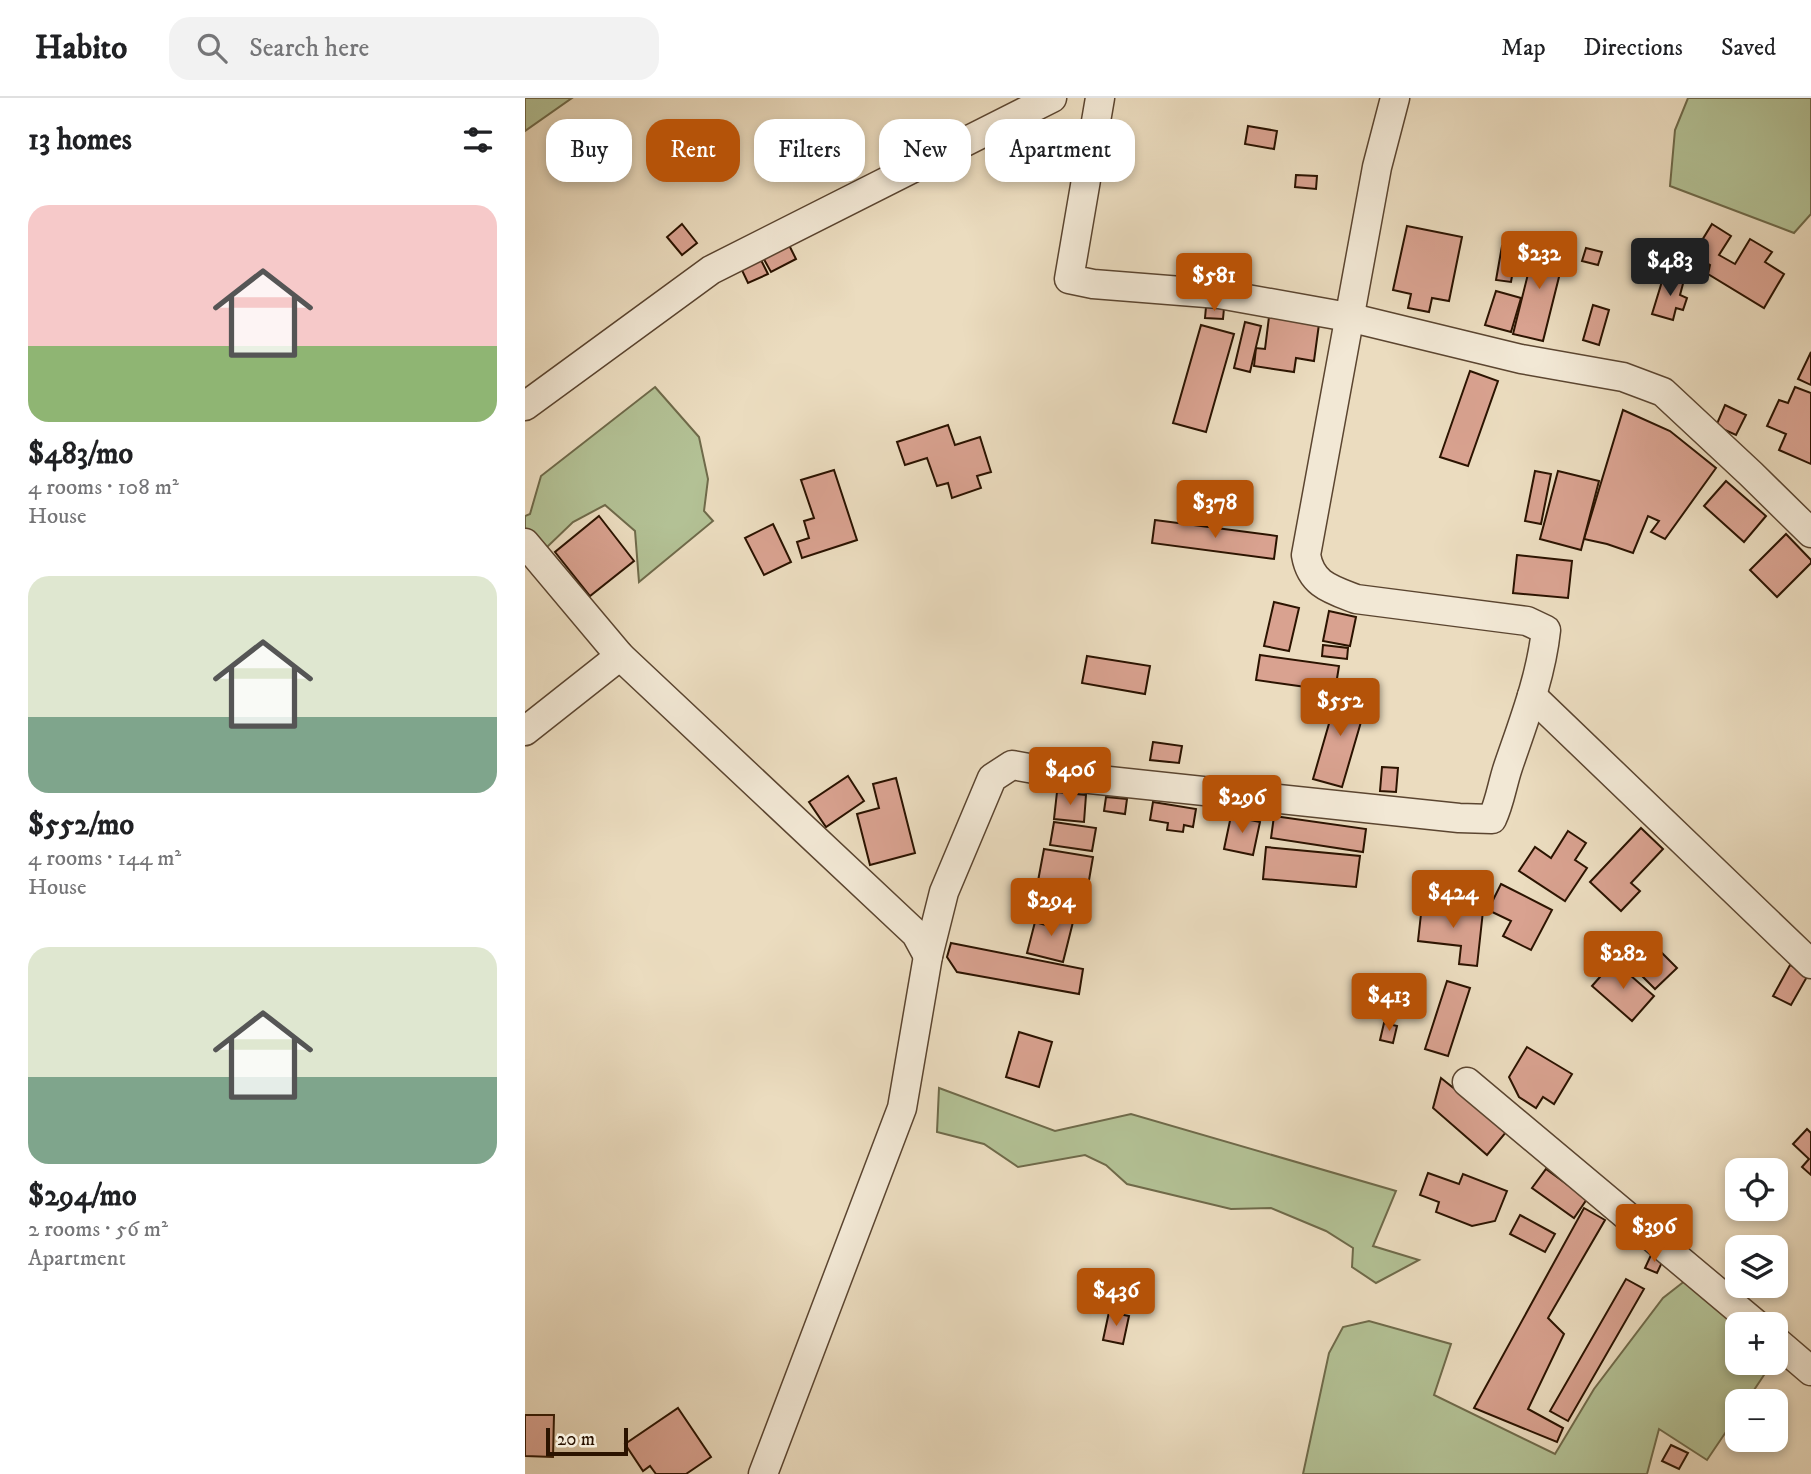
<!DOCTYPE html>
<html lang="en">
<head>
<meta charset="utf-8">
<style>
  :root { --surface:#fff; --page:#f2f2f2; --text:#202124; --muted:#757577; --line:#e0e0e0; --accent:#b45309 }
  body { margin:0; font-family:"IM FELL DW Pica",serif; background:var(--page); color:var(--text); height:100vh; display:flex; flex-direction:column; font-size:26px; white-space:nowrap }
  * { box-sizing:border-box; margin:0 }
  p { font-size:23px; color:var(--muted) }
  .icon { flex:none; width:38px; height:38px; fill:none; stroke:currentColor; stroke-width:2; stroke-linecap:round; stroke-linejoin:round }
  .map { position:relative; flex:1; overflow:hidden }
  .details { display:flex; flex-direction:column; background:var(--surface); width:525px }
  .details>* { flex:none }
  .hud { position:absolute; left:21px; top:21px; width:665px; height:63px; display:flex; gap:14px }
  .tools { position:absolute; left:1200px; top:1060px; display:grid; gap:14px }
  .tools a { display:grid; place-items:center; width:63px; height:63px; border-radius:14px; background:var(--surface); box-shadow:0 4px 10px #0003; font-size:35px }
  .scale { position:absolute; left:21px; bottom:18px; width:82px; box-sizing:border-box; padding-left:7px; border:4px solid #2b1300; border-top:0; font-size:19px; line-height:24px; white-space:nowrap; color:#2b1300; -webkit-text-stroke:5px #f2e8d5; paint-order:stroke }
  .price { position:absolute; translate:-50% -60px; padding:0 16px; border-radius:7px; background:var(--accent); color:#fff; font-size:23px; line-height:46px; filter:drop-shadow(0 2px 4px #0008) }
  .price::after { content:''; position:absolute; left:50%; top:42px; width:21px; height:16px; margin-left:-10px; background:inherit; clip-path:polygon(0 0,100% 0,50% 100%) }
  .price.current { background:#222; color:#fff }
  ul { padding:0; list-style:none }
  li { display:grid; align-content:center; gap:14px; height:371px; padding:0 28px }
  li span { display:grid; place-items:center; height:217px; border-radius:21px; color:#555 }
  li>.icon { margin-inline-start:auto }
  span .icon { width:126px; height:126px; fill:#fffc; stroke-width:1 }
  li b { font-size:30px }
  h2 { display:flex; justify-content:space-between; align-items:center; height:84px; padding:0 28px; font-size:30px }
  .pill { padding:0 24px; border-radius:21px; background:var(--surface); box-shadow:0 4px 10px #0003; font-size:24px; line-height:63px }
  .pill.current { background:var(--accent); color:#fff }
  header { display:flex; align-items:center; gap:42px; box-sizing:border-box; height:98px; padding:0 35px; background:var(--surface); border-bottom:2px solid var(--line) }
  header strong { font-size:33px }
  nav { display:flex; gap:38px; margin-inline-start:auto; font-size:24px }
  .search { width:490px; height:63px; background:var(--page); display:flex; align-items:center; gap:18px; box-sizing:border-box; padding:0 24px; border-radius:21px; color:var(--muted); font-size:26px }
  main { display:flex; flex:1; min-height:0 }
  .map>svg:first-child { display:block }
  .green { fill:#b3c195; stroke:#6f6a4a; stroke-width:2 }
  .building { fill:#d9a290; stroke:#2b1300; stroke-width:2 }
  .lines { fill:none; stroke-linecap:round; stroke-linejoin:round }
  .minor-casing { stroke:#5b4530; stroke-width:31 }
  .minor { stroke:#f2e8d5; stroke-width:28 }
</style>
</head>
<body>
<header>
<strong>Habito</strong>
<div class="search"><svg class="icon" aria-label="search" viewBox="0 0 24 24"><circle cx="10" cy="10" r="6"/><path d="M15 15l6 6"/></svg>Search here</div>
<nav><a>Map</a><a>Directions</a><a>Saved</a></nav>
</header>
<main>
<section class="details">
<h2>13 homes<svg class="icon" aria-label="filters" viewBox="0 0 24 24"><path d="M4 7h16M4 17h16"/><circle cx="9" cy="7" r="2"/><circle cx="15" cy="17" r="2"/></svg></h2>
<ul>
<li><span style="background:linear-gradient(#f6c9c9 65%,#8fb573 0)"><svg class="icon" aria-label="home" viewBox="0 0 24 24"><path d="M3 11l9-7 9 7M6 9v11h12V9"/></svg></span><div><b>$483/mo</b><p>4 rooms · 108 m²</p><p>House</p></div></li>
<li><span style="background:linear-gradient(#dfe7d0 65%,#7fa58c 0)"><svg class="icon" aria-label="home" viewBox="0 0 24 24"><path d="M3 11l9-7 9 7M6 9v11h12V9"/></svg></span><div><b>$552/mo</b><p>4 rooms · 144 m²</p><p>House</p></div></li>
<li><span style="background:linear-gradient(#dfe7d0 60%,#7fa58c 0)"><svg class="icon" aria-label="home" viewBox="0 0 24 24"><path d="M3 11l9-7 9 7M6 9v11h12V9"/></svg></span><div><b>$294/mo</b><p>2 rooms · 56 m²</p><p>Apartment</p></div></li>
</ul>
</section>
<div class="map">
<svg width="1286" height="1376" viewBox="0 0 1286 1376">
  <rect width="100%" height="100%" fill="#ebdcbf"/>
  <filter id="stains"><feTurbulence type="fractalNoise" baseFrequency=".00286" numOctaves="4"/><feColorMatrix values="0 0 0 0 .2 0 0 0 0 .09 0 0 0 0 .02 0 0 0 .5 -.17"/></filter>
  <radialGradient id="worn" r=".72"><stop offset=".6" stop-color="#630" stop-opacity="0"/><stop offset="1" stop-color="#630" stop-opacity=".3"/></radialGradient>
  <g class="green">
    <polygon points="0,0 47,0 0,33"/>
    <polygon points="1163,0 1286,0 1286,116 1269,135 1145,88 1150,32"/>
    <polygon points="130,289 174,339 183,381 179,413 188,423 114,484 110,433 80,407 48,424 20,451 0,464 0,418 5,416 16,378"/>
    <polygon points="414,990 530,1033 606,1016 871,1093 848,1148 894,1162 851,1185 827,1169 828,1150 801,1133 746,1110 706,1111 602,1086 581,1067 560,1057 493,1069 459,1046 412,1034"/>
    <polygon points="1161,1182 1213,1227 1213,1265 1247,1265 1221,1304 1213,1304 1213,1316 1182,1362 1134,1331 1122,1376 778,1376 804,1255 818,1229 844,1223 926,1246 909,1297 1030,1356 1069,1291 1138,1200"/>
  </g>
  <g class="building">
    <polygon points="94,24 105,40 95,46 85,31"/>
    <polygon points="723,28 752,33 749,51 720,46"/>
    <polygon points="771,77 792,78 791,91 770,89"/>
    <polygon points="157,126 172,145 157,157 142,139"/>
    <polygon points="1187,126 1206,138 1194,157 1210,166 1225,141 1247,154 1240,164 1259,176 1239,210 1183,176 1185,167 1168,157"/>
    <polygon points="882,128 937,139 924,203 907,200 904,214 883,210 886,196 868,192"/>
    <polygon points="262,143 271,161 246,174 236,156"/>
    <polygon points="1011,144 1041,151 1018,243 988,236"/>
    <polygon points="977,148 992,150 986,184 971,182"/>
    <polygon points="1061,150 1077,154 1073,167 1057,163"/>
    <polygon points="234,158 243,176 223,185 215,168"/>
    <polygon points="1139,177 1159,182 1155,197 1162,200 1158,212 1151,210 1148,222 1127,216"/>
    <polygon points="971,193 996,200 986,234 960,227"/>
    <polygon points="1068,207 1084,212 1074,247 1058,242"/>
    <polygon points="681,209 699,210 698,221 680,220"/>
    <polygon points="744,219 794,226 789,263 771,260 769,274 729,268 731,250 740,251"/>
    <polygon points="720,224 736,228 725,274 709,270"/>
    <polygon points="676,227 709,236 681,334 648,325"/>
    <polygon points="1286,254 1286,287 1273,281"/>
    <polygon points="945,273 973,283 943,368 915,359"/>
    <polygon points="1270,289 1286,295 1286,366 1254,352 1261,336 1242,328 1254,302 1263,305"/>
    <polygon points="1200,307 1221,317 1211,337 1191,328"/>
    <polygon points="1098,312 1145,333 1191,370 1140,441 1126,434 1134,423 1123,418 1108,455 1082,446 1059,441"/>
    <polygon points="423,327 430,347 455,339 466,374 452,378 456,390 427,400 423,385 412,388 402,360 380,367 372,344"/>
    <polygon points="309,372 332,442 277,460 272,444 284,440 279,423 289,420 276,382"/>
    <polygon points="1010,373 1026,376 1016,426 1000,423"/>
    <polygon points="1033,373 1074,383 1056,452 1015,441"/>
    <polygon points="1201,383 1241,418 1219,444 1179,408"/>
    <polygon points="74,418 109,463 65,498 30,454"/>
    <polygon points="630,422 752,438 749,461 627,445"/>
    <polygon points="248,426 266,464 239,477 220,440"/>
    <polygon points="1261,436 1286,462 1286,465 1252,499 1225,472"/>
    <polygon points="992,457 1047,463 1043,500 988,495"/>
    <polygon points="749,504 774,510 764,553 739,548"/>
    <polygon points="804,513 831,519 825,548 798,543"/>
    <polygon points="798,547 823,550 822,561 797,558"/>
    <polygon points="735,557 814,568 810,593 731,582"/>
    <polygon points="562,558 625,568 620,596 557,585"/>
    <polygon points="814,591 843,600 817,689 788,681"/>
    <polygon points="628,644 657,648 654,665 625,662"/>
    <polygon points="857,669 873,670 871,694 855,693"/>
    <polygon points="323,678 339,703 301,729 284,704"/>
    <polygon points="371,680 390,755 345,767 332,716 354,710 348,686"/>
    <polygon points="532,694 561,697 559,724 529,721"/>
    <polygon points="581,699 602,701 600,716 579,713"/>
    <polygon points="628,704 671,711 668,729 659,727 658,734 642,732 643,725 625,722"/>
    <polygon points="706,718 735,724 728,757 699,751"/>
    <polygon points="749,718 841,731 838,754 746,740"/>
    <polygon points="529,724 571,730 567,753 525,747"/>
    <polygon points="1116,730 1138,751 1106,785 1115,793 1096,813 1065,784"/>
    <polygon points="1043,733 1061,745 1050,762 1062,770 1040,803 994,773 1010,749 1026,760"/>
    <polygon points="741,749 835,758 831,789 738,781"/>
    <polygon points="519,751 568,759 559,811 528,806 531,786 513,783"/>
    <polygon points="976,786 1027,812 1006,852 978,838 986,823 963,812"/>
    <polygon points="897,807 958,813 952,868 934,866 936,848 893,843"/>
    <polygon points="525,814 549,820 538,864 502,855 510,824 528,829"/>
    <polygon points="426,845 558,871 554,896 432,874 422,859"/>
    <polygon points="1137,855 1152,870 1130,891 1115,876"/>
    <polygon points="1089,863 1129,898 1107,923 1067,888"/>
    <polygon points="1265,867 1283,877 1266,907 1248,898"/>
    <polygon points="922,883 945,890 923,958 900,951"/>
    <polygon points="859,925 872,928 868,945 855,942"/>
    <polygon points="494,934 527,944 514,989 481,979"/>
    <polygon points="1002,949 1047,976 1029,1006 1018,999 1011,1010 994,999 984,979"/>
    <polygon points="916,980 982,1033 962,1057 908,1010"/>
    <polygon points="1282,1031 1286,1035 1286,1077 1277,1069 1284,1061 1268,1046"/>
    <polygon points="1021,1071 1062,1101 1049,1120 1007,1090"/>
    <polygon points="903,1075 934,1086 938,1076 982,1093 970,1123 947,1128 911,1114 914,1104 895,1097"/>
    <polygon points="1059,1110 1080,1122 1023,1220 1039,1236 1003,1311 1038,1330 1032,1344 949,1310"/>
    <polygon points="995,1117 1030,1136 1020,1154 985,1136"/>
    <polygon points="1126,1157 1138,1162 1132,1175 1120,1170"/>
    <polygon points="1101,1181 1119,1191 1043,1323 1025,1313"/>
    <polygon points="584,1214 604,1218 598,1246 578,1242"/>
    <polygon points="153,1310 186,1359 161,1376 131,1376 125,1368 118,1373 100,1346"/>
    <polygon points="0,1317 29,1317 28,1359 0,1358"/>
    <polygon points="1146,1347 1163,1355 1154,1371 1137,1363"/>
  </g>
  <g class="lines">
    <g class="minor-casing">
      <g id="minor">
        <polyline points="575,0 544,181 568,186 694,196 823,219 996,261 1098,279 1138,294 1226,376 1286,435"/>
        <polyline points="0,308 186,172 527,0"/>
        <polyline points="0,445 95,558 391,836 403,858"/>
        <polyline points="1007,598 1286,866"/>
        <polyline points="0,633 95,558"/>
        <polyline points="942,984 1232,1227"/>
        <polyline points="1251,1243 1286,1273"/>
        <path d="M238,1376l139,-366 26,-152 16,-64 48,-114 20,-13 78,14 369,39 33,1c8,-17 10,-34 16,-52 15,-44 33,-90 38,-137l-19,-9 -171,-22c-26,-10 -45,-15 -50,-44l71,-388 18,-69"/>
      </g>
    </g>
    <use href="#minor" class="minor"/>
  </g>
  <rect width="100%" height="100%" filter="url(#stains)"/>
  <rect width="100%" height="100%" fill="url(#worn)"/>
</svg>
<div class="tools">
<a><svg class="icon" aria-label="locate" viewBox="0 0 24 24"><circle cx="12" cy="12" r="6"/><path d="M12 2v4M12 18v4M2 12h4M18 12h4"/></svg></a>
<a><svg class="icon" aria-label="layers" viewBox="0 0 24 24"><path d="M12 4l9 5-9 5-9-5zM3 14l9 5 9-5"/></svg></a>
<a>+</a>
<a>−</a>
</div>
<div class="scale">20 m</div>
<b class="price" style="left:1014px;top:193px">$232</b>
<b class="price current" style="left:1145px;top:200px">$483</b>
<b class="price" style="left:689px;top:215px">$581</b>
<b class="price" style="left:690px;top:442px">$378</b>
<b class="price" style="left:815px;top:640px">$552</b>
<b class="price" style="left:545px;top:709px">$406</b>
<b class="price" style="left:717px;top:737px">$296</b>
<b class="price" style="left:928px;top:832px">$424</b>
<b class="price" style="left:526px;top:840px">$294</b>
<b class="price" style="left:1098px;top:893px">$282</b>
<b class="price" style="left:864px;top:935px">$413</b>
<b class="price" style="left:1129px;top:1166px">$396</b>
<b class="price" style="left:591px;top:1230px">$436</b>
<div class="hud">
<a class="pill">Buy</a>
<a class="pill current">Rent</a>
<a class="pill">Filters</a>
<a class="pill">New</a>
<a class="pill">Apartment</a>
</div>
</div>
</main>
</body>
</html>
